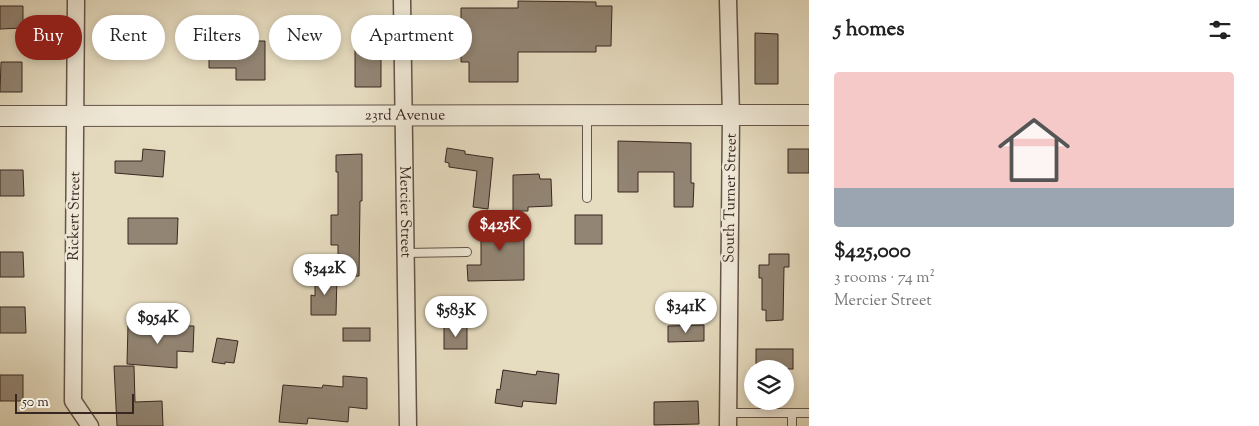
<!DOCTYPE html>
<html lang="en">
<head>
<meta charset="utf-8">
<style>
  :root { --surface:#fff; --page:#f2f2f2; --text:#222; --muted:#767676; --accent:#8f2418 }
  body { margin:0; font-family:"Sorts Mill Goudy",serif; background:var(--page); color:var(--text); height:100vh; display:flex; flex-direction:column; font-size:19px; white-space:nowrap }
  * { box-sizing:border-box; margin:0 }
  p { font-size:16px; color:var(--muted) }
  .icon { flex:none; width:28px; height:28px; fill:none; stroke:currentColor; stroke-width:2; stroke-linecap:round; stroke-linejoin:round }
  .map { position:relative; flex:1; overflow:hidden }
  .panel { display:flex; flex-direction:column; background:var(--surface); width:450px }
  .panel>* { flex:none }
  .hud { position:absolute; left:15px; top:15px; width:475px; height:45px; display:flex; gap:10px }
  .buttons { position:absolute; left:744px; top:360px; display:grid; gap:10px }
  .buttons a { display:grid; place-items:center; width:50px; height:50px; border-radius:50%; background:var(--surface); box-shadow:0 2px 8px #0003; font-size:25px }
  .scale { position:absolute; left:15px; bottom:12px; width:119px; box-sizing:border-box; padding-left:5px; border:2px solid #382721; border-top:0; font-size:14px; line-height:18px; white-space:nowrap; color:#382721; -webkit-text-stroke:4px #efe8d6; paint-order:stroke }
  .price { position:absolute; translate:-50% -42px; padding:0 11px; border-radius:18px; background:#fff; color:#222; font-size:16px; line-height:32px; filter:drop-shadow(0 1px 2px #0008) }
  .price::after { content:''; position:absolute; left:50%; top:30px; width:15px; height:11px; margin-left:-8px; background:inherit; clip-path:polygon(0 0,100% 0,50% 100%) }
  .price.selected { background:var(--accent); color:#fff }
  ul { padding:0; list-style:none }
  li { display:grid; align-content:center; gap:10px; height:265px; padding:0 25px }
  li span { display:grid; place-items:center; height:155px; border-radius:5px; color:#555 }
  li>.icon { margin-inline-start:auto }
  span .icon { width:90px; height:90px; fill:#fffc; stroke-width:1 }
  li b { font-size:21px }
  h2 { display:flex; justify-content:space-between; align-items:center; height:60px; padding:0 25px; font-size:21px }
  .chip { padding:0 18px; border-radius:22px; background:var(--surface); box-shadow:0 2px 8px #0003; font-size:18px; line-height:45px }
  .chip.selected { background:var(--accent); color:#fff }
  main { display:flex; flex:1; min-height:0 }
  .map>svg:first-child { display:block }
  .building { fill:#928574; stroke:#382721 }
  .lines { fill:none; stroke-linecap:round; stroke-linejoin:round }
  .service-casing { stroke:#645449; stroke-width:10 }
  .minor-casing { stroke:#645449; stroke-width:19 }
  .tertiary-casing { stroke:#645449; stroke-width:22 }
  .service { stroke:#efe8d6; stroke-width:8 }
  .minor { stroke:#efe8d6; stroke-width:16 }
  .tertiary { stroke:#efe8d6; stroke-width:20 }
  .labels { text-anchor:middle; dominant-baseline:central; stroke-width:5; stroke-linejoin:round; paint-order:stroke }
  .street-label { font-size:15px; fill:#382721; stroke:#efe8d6 }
</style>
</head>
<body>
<main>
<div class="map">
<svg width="809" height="426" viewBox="0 0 809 426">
  <rect width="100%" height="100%" fill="#e6dcc0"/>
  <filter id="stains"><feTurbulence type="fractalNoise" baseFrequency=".004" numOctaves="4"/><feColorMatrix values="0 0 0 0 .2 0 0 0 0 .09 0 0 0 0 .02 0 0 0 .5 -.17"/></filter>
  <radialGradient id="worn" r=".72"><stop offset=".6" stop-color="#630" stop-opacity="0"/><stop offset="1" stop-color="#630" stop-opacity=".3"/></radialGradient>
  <g class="building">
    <polygon points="518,1 596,2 596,6 612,6 611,46 596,46 596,52 518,52 518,82 469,82 469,62 461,62 461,8 518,8"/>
    <polygon points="0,6 23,6 23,28 0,29"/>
    <polygon points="755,33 778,34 778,84 755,84"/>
    <polygon points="381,39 381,87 355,87 355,40"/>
    <polygon points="236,41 265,41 265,80 236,80 236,68 209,68 209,44 236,44"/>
    <polygon points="1,62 22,62 22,92 0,92"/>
    <polygon points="618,141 691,143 691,183 694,183 693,207 674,207 674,172 638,172 638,192 618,192"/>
    <polygon points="447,148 465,151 465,154 493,158 488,209 473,207 477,171 449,167 449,163 445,162"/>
    <polygon points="143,149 165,151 163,177 115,173 115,161 142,161"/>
    <rect x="788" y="149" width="21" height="24"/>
    <polygon points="362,154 362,201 360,201 359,276 338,277 338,245 331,245 331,215 338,215 338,172 336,172 336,155"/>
    <polygon points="0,170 23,170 24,196 0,196"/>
    <polygon points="539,174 540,179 551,179 552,206 528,207 528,211 513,211 513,175"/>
    <rect x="575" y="215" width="27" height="29"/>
    <polygon points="128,218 178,218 177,244 128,244"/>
    <polygon points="481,221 524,221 524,280 468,281 467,265 481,265"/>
    <polygon points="0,252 23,252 24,277 0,277"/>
    <polygon points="769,254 789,254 789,267 784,267 783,320 766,321 766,310 762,310 762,278 759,278 759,265 769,265"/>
    <polygon points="315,275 337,275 336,315 311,315 311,295 315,296"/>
    <polygon points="0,307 25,307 26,333 0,333"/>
    <polygon points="128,325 194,326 193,352 177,351 177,368 127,364"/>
    <polygon points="704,325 704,341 668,342 668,326"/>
    <rect x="444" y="326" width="23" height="23"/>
    <rect x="343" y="328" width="27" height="13"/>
    <polygon points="217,338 238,341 234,363 225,362 225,364 212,362"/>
    <rect x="756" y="349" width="37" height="20"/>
    <polygon points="114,366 134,366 135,402 162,401 163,426 117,426"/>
    <polygon points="503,370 536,375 537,371 559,374 556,404 523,401 522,407 495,403 497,389 500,390"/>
    <rect x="0" y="375" width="23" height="26"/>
    <polygon points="343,376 367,378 367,409 349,407 348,422 308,418 307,424 279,422 283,385 322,388 323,385 343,387"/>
    <polygon points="698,401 699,424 654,425 654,402"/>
  </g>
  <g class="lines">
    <g class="service-casing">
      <g id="service">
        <polyline points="587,198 587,115"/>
        <polyline points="405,253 467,252"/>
        <polyline points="728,413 809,413"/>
        <polyline points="792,413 792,426"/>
      </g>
    </g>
    <g class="minor-casing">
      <g id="minor">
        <polyline points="76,0 73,401 90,426"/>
        <path id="s1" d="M402,0l6,426"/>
        <polyline points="728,0 731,116 728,426"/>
      </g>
    </g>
    <g class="tertiary-casing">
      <g id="tertiary">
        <path id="s2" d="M0,116l809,-1"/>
      </g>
    </g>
    <use href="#service" class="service"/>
    <use href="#minor" class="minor"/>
    <use href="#tertiary" class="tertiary"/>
  </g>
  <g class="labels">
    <g class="street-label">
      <text stroke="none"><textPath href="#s2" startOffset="405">23rd Avenue</textPath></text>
      <text transform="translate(731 198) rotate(-89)">South Turner Street</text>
      <text stroke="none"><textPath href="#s1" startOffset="212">Mercier Street</textPath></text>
      <text transform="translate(75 216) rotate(-89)">Rickert Street</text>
    </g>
  </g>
  <rect width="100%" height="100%" filter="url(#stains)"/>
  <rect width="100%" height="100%" fill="url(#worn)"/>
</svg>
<div class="buttons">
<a><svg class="icon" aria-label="layers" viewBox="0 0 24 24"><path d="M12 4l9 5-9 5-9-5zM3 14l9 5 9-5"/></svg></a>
</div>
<div class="scale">50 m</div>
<b class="price selected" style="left:500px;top:252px">$425K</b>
<b class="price" style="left:325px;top:296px">$342K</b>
<b class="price" style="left:686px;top:334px">$341K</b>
<b class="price" style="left:456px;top:338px">$583K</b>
<b class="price" style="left:158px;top:345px">$954K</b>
<div class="hud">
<a class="chip selected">Buy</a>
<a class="chip">Rent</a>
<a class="chip">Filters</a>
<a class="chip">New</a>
<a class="chip">Apartment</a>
</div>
</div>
<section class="panel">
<h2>5 homes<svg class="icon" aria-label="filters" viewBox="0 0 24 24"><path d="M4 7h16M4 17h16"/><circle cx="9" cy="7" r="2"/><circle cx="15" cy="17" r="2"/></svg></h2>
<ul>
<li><span style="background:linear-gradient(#f6c9c9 75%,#9aa5b1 0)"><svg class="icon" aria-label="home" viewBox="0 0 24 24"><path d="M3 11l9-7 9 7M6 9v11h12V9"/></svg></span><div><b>$425,000</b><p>3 rooms · 74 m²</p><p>Mercier Street</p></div></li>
</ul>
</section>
</main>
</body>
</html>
